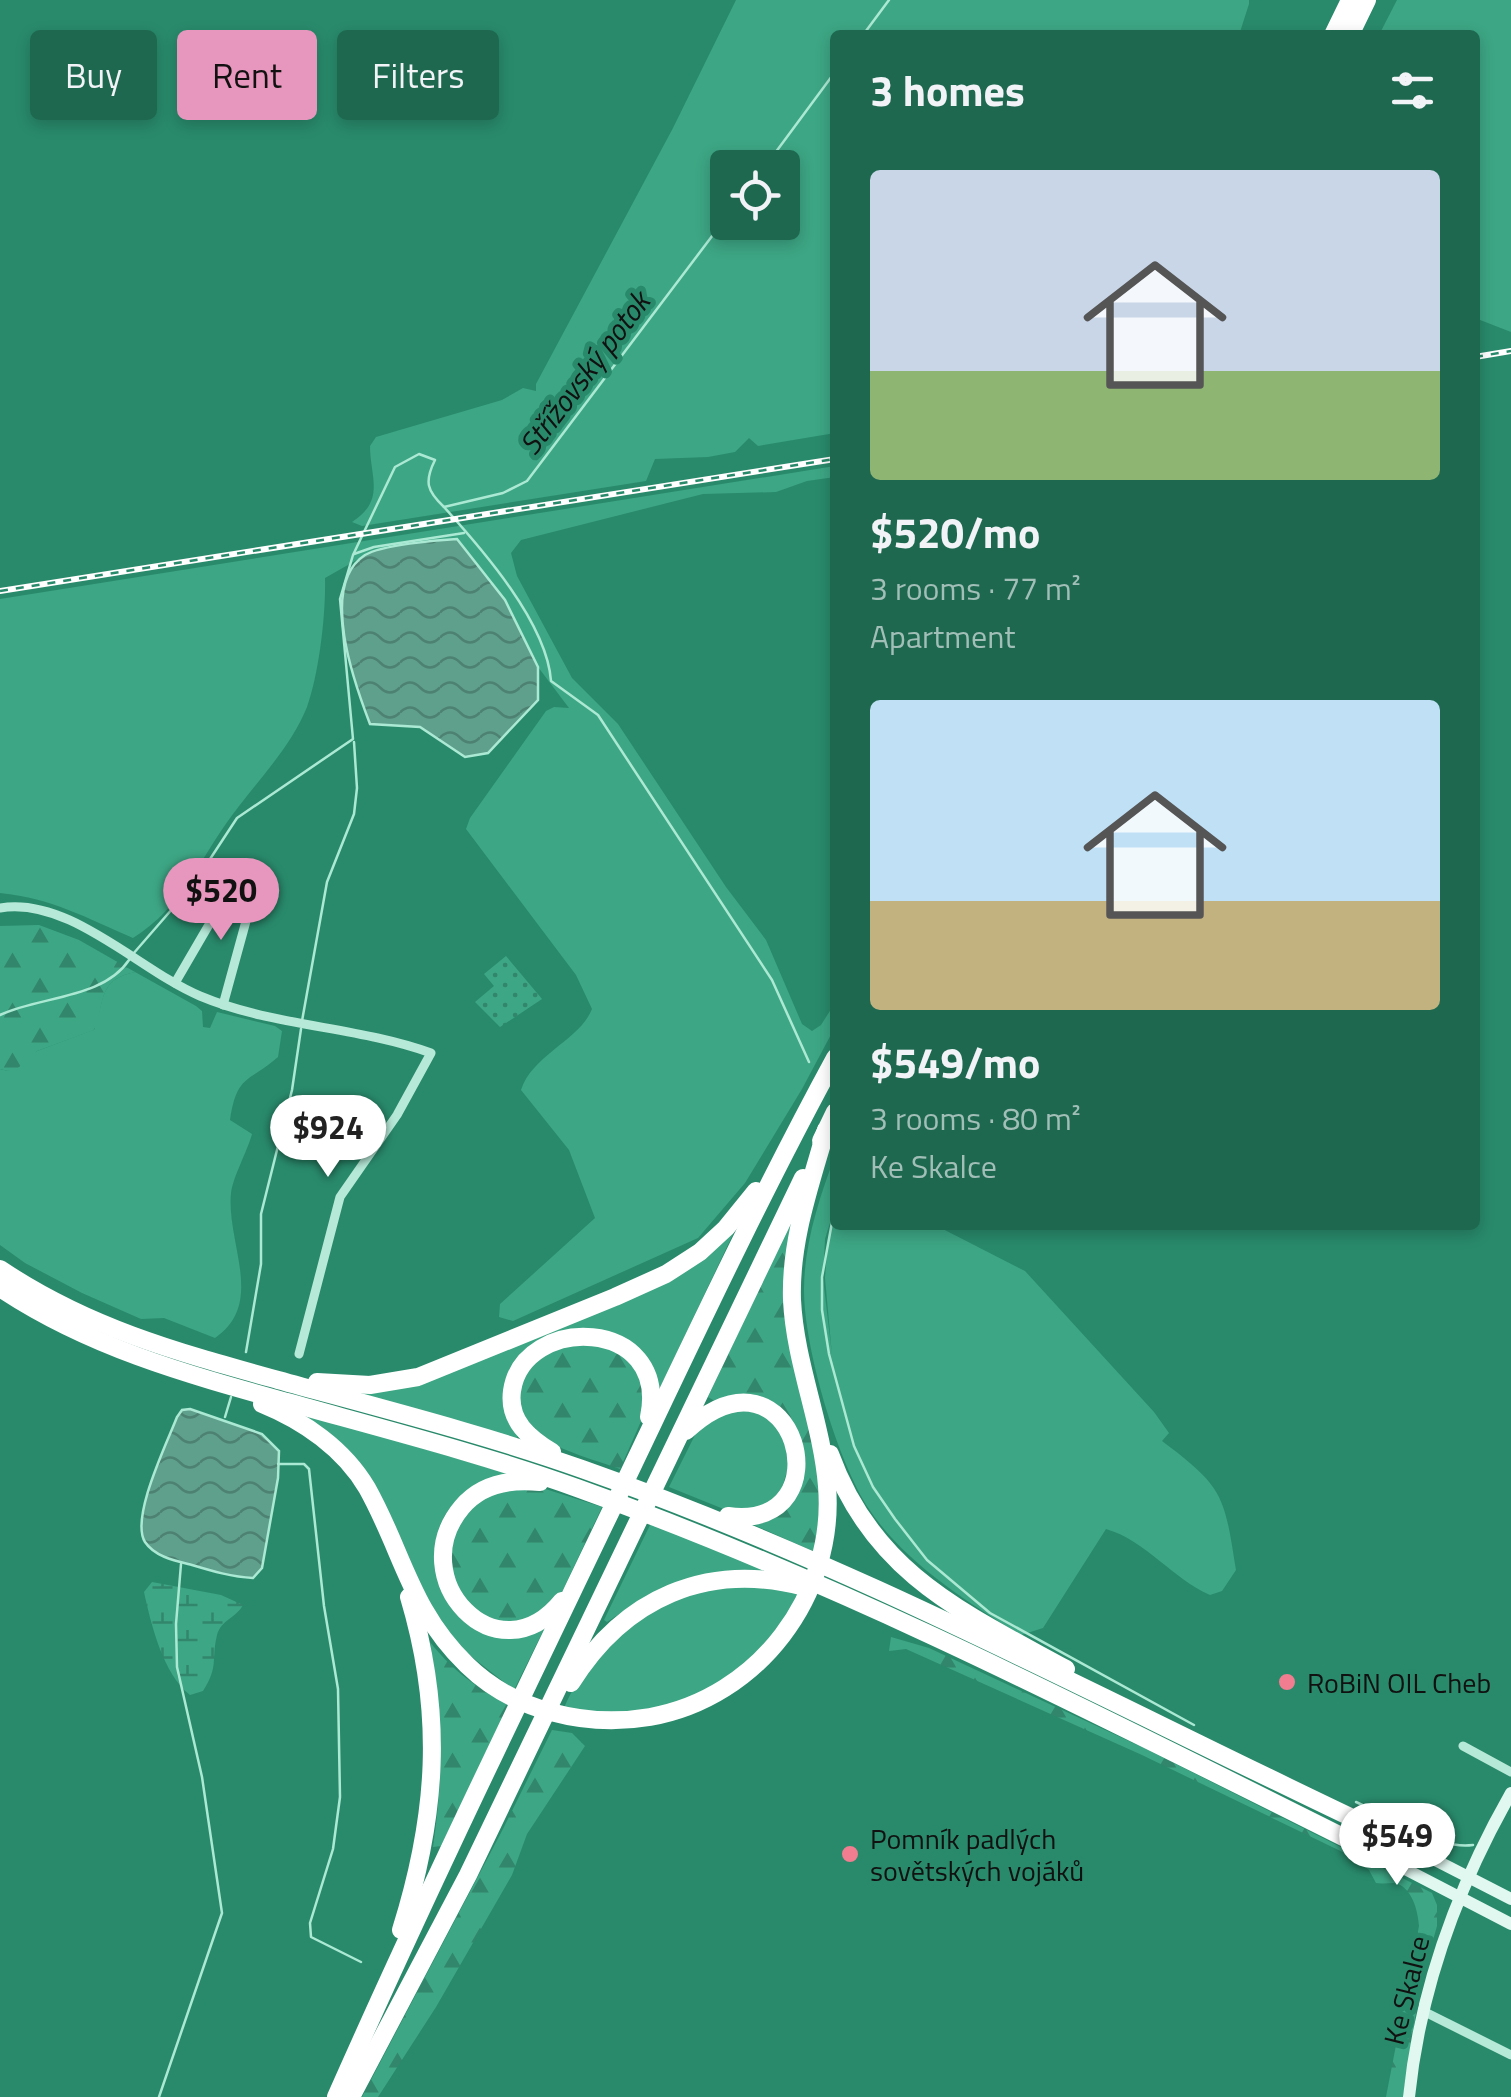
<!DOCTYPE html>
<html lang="en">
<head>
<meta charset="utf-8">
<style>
  :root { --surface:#1f6850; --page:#2c705a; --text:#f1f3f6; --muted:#a1beb7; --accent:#e797bd }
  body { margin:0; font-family:"Titillium Web",sans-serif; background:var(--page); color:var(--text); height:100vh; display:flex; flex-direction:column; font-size:38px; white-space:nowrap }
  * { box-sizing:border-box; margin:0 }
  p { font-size:32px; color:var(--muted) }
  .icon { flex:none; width:55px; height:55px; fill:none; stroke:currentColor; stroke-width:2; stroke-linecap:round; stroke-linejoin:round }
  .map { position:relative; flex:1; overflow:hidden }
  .sheet { position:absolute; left:830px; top:30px; width:650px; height:1200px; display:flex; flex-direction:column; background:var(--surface); border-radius:10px; box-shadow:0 5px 15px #0003 }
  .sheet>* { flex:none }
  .top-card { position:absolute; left:30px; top:30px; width:650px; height:90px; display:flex; gap:20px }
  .tools { position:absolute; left:710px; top:150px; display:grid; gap:20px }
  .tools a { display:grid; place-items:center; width:90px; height:90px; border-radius:10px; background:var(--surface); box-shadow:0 5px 15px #0003; font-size:50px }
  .price { position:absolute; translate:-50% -85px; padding:0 22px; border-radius:35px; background:#fff; color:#222; font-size:32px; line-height:65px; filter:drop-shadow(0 2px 5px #0008) }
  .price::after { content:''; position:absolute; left:50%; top:60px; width:30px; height:22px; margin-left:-15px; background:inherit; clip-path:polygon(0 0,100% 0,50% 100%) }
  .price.on { background:var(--accent); color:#111 }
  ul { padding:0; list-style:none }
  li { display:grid; align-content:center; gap:20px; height:530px; padding:0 40px }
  li span { display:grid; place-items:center; height:310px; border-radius:10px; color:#555 }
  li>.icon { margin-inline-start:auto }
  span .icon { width:180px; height:180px; fill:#fffc; stroke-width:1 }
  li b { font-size:42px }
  h2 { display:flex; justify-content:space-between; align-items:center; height:120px; padding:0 40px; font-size:42px }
  .chip { padding:0 35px; border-radius:10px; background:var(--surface); box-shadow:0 5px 15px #0003; font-size:35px; line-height:90px }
  .chip.on { background:var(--accent); color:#111 }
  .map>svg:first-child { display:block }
  .grass { fill:#3da684; fill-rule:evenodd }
  .forest { fill:url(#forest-firs) }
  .wetland { fill:url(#wetland-marsh) }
  .garden { fill:url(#garden-dots) }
  .water { fill:url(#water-waves); stroke:#abe9d4; stroke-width:2.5 }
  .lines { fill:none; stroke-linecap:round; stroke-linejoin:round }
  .stream { stroke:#abe9d4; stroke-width:2.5 }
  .street { stroke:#b7e9d8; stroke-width:9 }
  .secondary { stroke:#e1f8f1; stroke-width:12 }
  .highway { stroke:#fff; stroke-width:18 }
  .rail-casing { stroke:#fff; stroke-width:6 }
  .rail { stroke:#298a6b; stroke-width:2.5; stroke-dasharray:8; stroke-linecap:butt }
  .poi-dot { fill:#f07d90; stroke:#298a6b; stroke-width:4 }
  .labels { text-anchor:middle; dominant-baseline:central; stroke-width:10; stroke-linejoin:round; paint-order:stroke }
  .poi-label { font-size:28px; fill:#111; stroke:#298a6b; text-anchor:start }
  .street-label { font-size:28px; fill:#111; stroke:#298a6b }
  .water-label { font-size:30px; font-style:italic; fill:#111; stroke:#298a6b }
</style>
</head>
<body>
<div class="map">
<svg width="1511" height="2097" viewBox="0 0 1511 2097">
  <defs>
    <pattern id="forest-firs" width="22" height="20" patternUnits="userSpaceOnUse" patternTransform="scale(2.5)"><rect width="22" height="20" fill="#3da684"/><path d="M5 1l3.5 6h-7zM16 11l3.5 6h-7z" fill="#32866b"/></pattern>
    <pattern id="wetland-marsh" width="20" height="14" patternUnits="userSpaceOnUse" patternTransform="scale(2.5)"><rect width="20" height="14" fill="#3da684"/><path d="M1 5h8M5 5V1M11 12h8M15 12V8" fill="none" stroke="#32866b"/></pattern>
    <pattern id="garden-dots" width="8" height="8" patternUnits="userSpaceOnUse" patternTransform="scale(2.5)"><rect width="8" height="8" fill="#3da684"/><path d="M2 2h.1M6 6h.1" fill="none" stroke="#32866b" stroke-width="1.8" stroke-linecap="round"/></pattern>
    <pattern id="water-waves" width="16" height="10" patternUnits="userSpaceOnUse" patternTransform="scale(2.5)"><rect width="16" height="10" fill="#5fa08c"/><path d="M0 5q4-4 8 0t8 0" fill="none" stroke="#4d8171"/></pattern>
  </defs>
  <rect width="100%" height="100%" fill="#298a6b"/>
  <g class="grass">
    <path d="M736,0h513v4l-10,31h-404v398l-77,13 -9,-8 -14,14 -27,5 -53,2 -9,22 -284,45 -10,-4c34,-22 18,-45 18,-76l6,-9 126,-37 21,-12 13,3v-7l137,-256zM728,168h54v54h-54z"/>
    <polygon points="1397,0 1511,0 1511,332 1475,318 1475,35 1379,35"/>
    <path d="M835,466v11l-28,4 -31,11 -73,2 -182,46 -10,13 6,23 55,102 46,46 108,163 40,53 36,84 10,7 9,-6 14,-22v24l-33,62 -57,94 -47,55 -185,83 -14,-4 1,-13 95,-86 -26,-68 -48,-60c12,-36 59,-50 71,-81l-16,-34 -110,-146 4,-11 76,-107 8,-4 15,1 -31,-41 -33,-67 -48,-60 -88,13 -44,25c1,36 -6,96 -18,129 -16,40 -49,73 -74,107 -34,45 -50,93 -100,124 -49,-21 -79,-39 -133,-45v-294z"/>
    <path d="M135,972l61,34 6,5 1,16 7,1 7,-16 58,14 7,5 -4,26c-30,26 -41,17 -48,63l22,14c-5,18 -19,43 -21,59 -5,50 35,110 -16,145l-51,-20 -23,1 -59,-26 -57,-30 -25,-18v-176l8,2 29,-20 56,-21c13,-27 3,-50 42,-58z"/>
    <path d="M835,1156v50l-10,33 -2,39 9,77 -7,-77 3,-39 7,-24v10h100l90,46 129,141 15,21 -7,8c63,47 62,55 74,129l-14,21 -12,4c-37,-16 -65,-55 -104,-66l-63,99 -22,7c-54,-33 -116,-72 -152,-126 -32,-49 -65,-161 -65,-219 0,-45 15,-92 31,-134z"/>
    <path d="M731,1232h3l-75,158c-7,-31 -22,-50 -53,-58l-97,91 9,13 -2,3 -157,-46 283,-102z"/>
    <polygon points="729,1407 769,1414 793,1450 778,1502 736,1514 669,1487 698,1429"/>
    <path d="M309,1415l200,59c-15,7 -36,13 -49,24 -60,50 -7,171 85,129l-31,63 -51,-40 -37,-48 -42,-95 -77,-89z"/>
    <path d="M651,1523l118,48c-55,-3 -117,21 -162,51l-3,-2z"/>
    <path d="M709,1586l94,2c-39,73 -107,126 -193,125 -15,0 -31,-3 -46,-5 17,-40 48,-76 86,-99 17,-11 40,-16 59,-23z"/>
  </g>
  <g class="forest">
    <path d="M39,925l40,15 56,32c-39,8 -29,31 -41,58l-57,21 -19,17 -10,3 -8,-2v-143z"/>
    <path d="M796,1210l-6,30 33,251 -8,61 -61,-27c91,-17 48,-165 -39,-124l-7,-4z"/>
    <path d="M604,1344l35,23 6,45 -25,57c-26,-10 -106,-29 -103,-65 1,-13 8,-27 12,-39l31,-20z"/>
    <polygon points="539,1487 602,1507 562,1592 550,1608 516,1625 474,1614 449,1576 456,1522 494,1490"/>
    <path d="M891,1637l38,11 217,101 286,144 5,12v21l-17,60 -17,111h-17l33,-171c-1,-15 -7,-40 -25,-43 -6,0 -12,1 -18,0l-7,-13 -14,-12 -213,-103 -236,-106 -17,2z"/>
    <path d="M430,1642c22,28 46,46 79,62l-68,142 -8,1c11,-75 10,-130 -3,-205z"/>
    <polygon points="552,1730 572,1733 585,1746 527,1834 512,1875 436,2007 378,2097 362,2097 503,1829"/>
  </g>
  <path class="wetland" d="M152,1582l69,13 22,10c-7,13 -22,15 -26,30 -6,25 2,31 -14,56l-13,4c-27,-21 -39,-71 -46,-103z"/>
  <polygon class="garden" points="506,956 542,999 500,1027 475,1002 494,986 484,974"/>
  <g class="water">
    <path d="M457,539l48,61 33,67v33l-50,53 -23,4 -45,-30 -50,-3c-15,-39 -52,-139 -5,-169 17,-10 71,-15 92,-16z"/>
    <path d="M190,1409l72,25 17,17 -1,27 -16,90 -9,10c-21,-1 -41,-7 -61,-13 -16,-4 -37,-8 -47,-23 -15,-24 22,-99 32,-125l5,-7z"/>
  </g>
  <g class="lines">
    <g class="stream">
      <polyline points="863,35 889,0"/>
      <polyline points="764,168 835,72"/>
      <path d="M444,507c38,42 103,116 107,174l47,34 174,265 37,82"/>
      <polyline points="354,554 374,547 464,533"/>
      <path d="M133,954l60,-69 44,-67 116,-79 -13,-140 13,-44 42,-88 24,-13 16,6c-11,22 -8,31 9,47l59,-14 24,-12 201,-266"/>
      <path d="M0,1015c40,-19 103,-16 129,-55"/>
      <polyline points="302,1021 327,882 354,814 357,788 354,742"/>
      <polyline points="835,1206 822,1277 822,1310 829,1354 854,1446 873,1487 895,1519 927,1560 990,1613 1194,1725"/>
      <polyline points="246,1352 261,1264 261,1214 292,1090 301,1029"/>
      <polyline points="225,1417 231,1397"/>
      <polyline points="278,1464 304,1464 309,1469 324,1606 338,1689 340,1797 333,1849 310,1923 311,1937 361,1962"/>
      <path d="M1356,1802l32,15 14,-3c25,15 39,35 71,31"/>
      <polyline points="159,2097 222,1913 202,1777 177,1667 176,1624 181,1564"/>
    </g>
    <g class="street">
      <path d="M0,908c69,-12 140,63 200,88 74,31 156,30 231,57l-34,62 -57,82 -41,157"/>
      <polyline points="175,983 235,880 257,881 223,1005"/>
      <polyline points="1463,1746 1511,1772"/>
      <polyline points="1423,2011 1511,2055"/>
    </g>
    <g class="secondary">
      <polyline points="1365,1824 1511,1899"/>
      <polyline points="1355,1843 1511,1924"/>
      <path d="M1409,2097c11,-108 48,-209 102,-304"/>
    </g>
    <g class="highway">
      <polyline points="1333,35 1350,0"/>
      <polyline points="1350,35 1367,0"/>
      <polyline points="821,1141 835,1112"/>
      <path d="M0,1269c88,59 177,83 278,111 102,28 205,54 304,89 270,95 525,233 783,355"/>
      <path d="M0,1288c88,59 186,86 287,114 97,27 195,52 290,86 268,96 523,228 778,355"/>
      <polyline points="317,1382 370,1385 418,1377 615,1297 666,1274 700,1252 726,1228 756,1191"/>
      <path d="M262,1404c42,17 82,45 105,84 36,64 43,122 100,177 47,46 119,63 183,52 108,-19 186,-122 177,-231 -5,-63 -32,-123 -35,-186 -2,-59 18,-114 34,-170"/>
      <path d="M686,1431c109,-101 162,101 42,85"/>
      <path d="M552,1452c-23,-14 -44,-31 -40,-61 11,-77 158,-75 137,26"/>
      <path d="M830,1454c43,119 132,158 236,215"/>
      <path d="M540,1482c-29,-3 -58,1 -78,25 -60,71 35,174 100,94"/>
      <path d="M571,1683c53,-85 136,-122 234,-96"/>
      <path d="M401,1930c36,-115 43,-216 8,-333"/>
      <path d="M336,2097c87,-197 181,-390 274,-584 73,-152 144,-306 225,-455"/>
      <polyline points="351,2097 468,1875 803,1178"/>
    </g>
    <g class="rail-casing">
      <g id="rail">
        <polyline points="1475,357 1511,351"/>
        <polyline points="0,591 835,459"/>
      </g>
    </g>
    <use href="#rail" class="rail"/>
  </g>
  <g class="poi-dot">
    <circle cx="1287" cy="1682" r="10"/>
    <circle cx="850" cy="1854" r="10"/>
  </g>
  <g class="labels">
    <g class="poi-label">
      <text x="1307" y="1682">RoBiN OIL Cheb</text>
      <text x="870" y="1838">Pomník padlých<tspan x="870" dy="32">sovětských vojáků</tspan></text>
    </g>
    <g class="street-label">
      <text transform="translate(1406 1990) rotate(-76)">Ke Skalce</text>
    </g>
    <g class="water-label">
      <text transform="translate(584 373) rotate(-53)">Střížovský potok</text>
    </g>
  </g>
</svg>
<div class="tools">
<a><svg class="icon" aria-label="locate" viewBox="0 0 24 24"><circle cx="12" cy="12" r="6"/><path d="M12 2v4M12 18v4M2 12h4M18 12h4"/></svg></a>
</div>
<b class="price on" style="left:221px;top:943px">$520</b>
<b class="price" style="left:328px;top:1180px">$924</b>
<b class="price" style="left:1397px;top:1888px">$549</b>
<div class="top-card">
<a class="chip">Buy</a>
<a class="chip on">Rent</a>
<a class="chip">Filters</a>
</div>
<section class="sheet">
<h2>3 homes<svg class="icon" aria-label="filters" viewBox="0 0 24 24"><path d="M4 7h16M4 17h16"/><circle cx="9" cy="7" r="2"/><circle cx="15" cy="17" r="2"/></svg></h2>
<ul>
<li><span style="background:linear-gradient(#c9d6e8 65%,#8fb573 0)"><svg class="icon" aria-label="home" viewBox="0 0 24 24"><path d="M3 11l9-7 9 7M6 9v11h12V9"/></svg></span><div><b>$520/mo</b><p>3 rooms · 77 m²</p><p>Apartment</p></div></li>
<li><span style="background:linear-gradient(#bfe0f5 65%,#c2b280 0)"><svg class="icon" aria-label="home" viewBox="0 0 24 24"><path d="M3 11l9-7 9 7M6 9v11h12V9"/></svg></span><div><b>$549/mo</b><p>3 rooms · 80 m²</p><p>Ke Skalce</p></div></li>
</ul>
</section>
</div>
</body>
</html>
